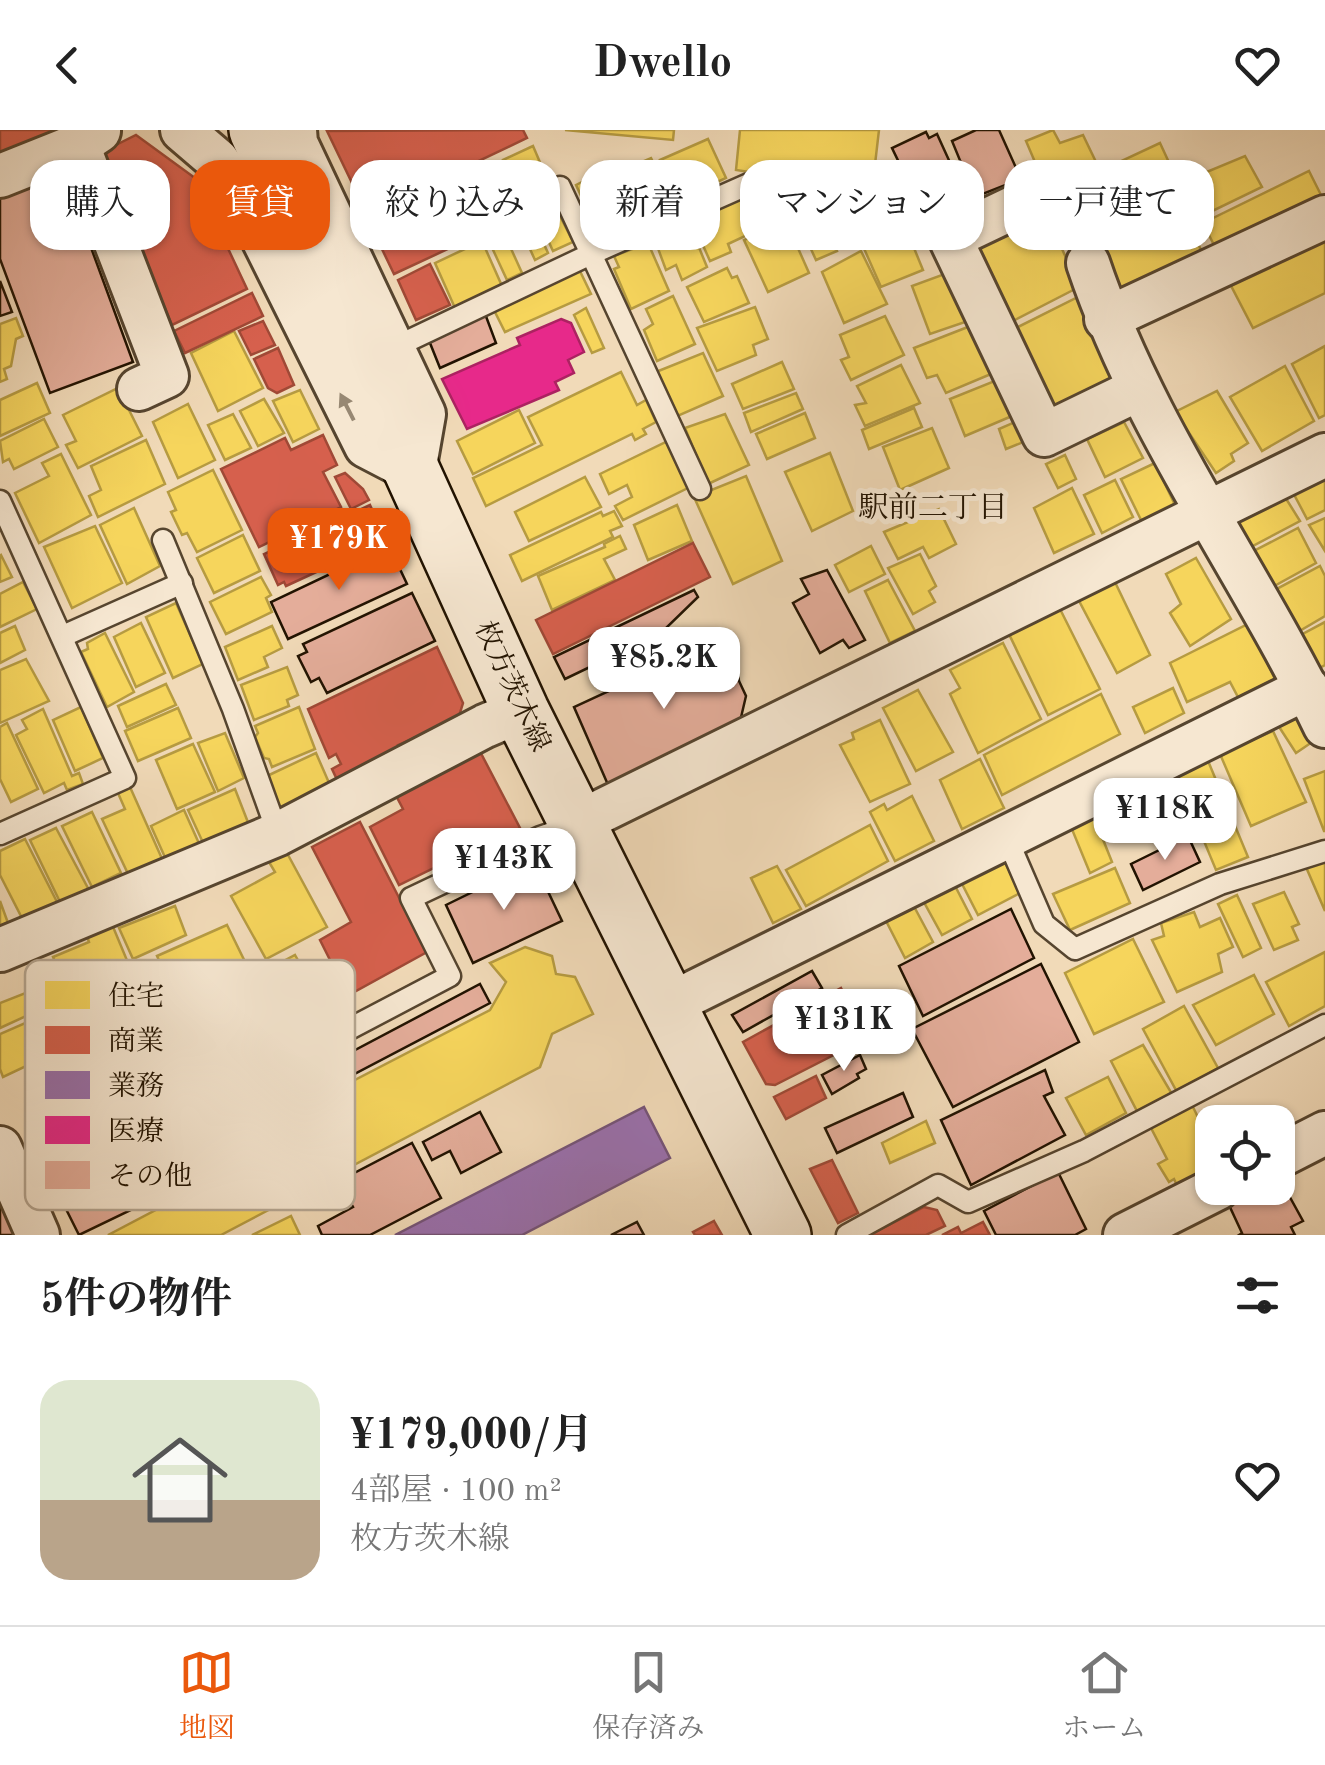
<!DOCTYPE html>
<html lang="ja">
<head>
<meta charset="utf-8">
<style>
  :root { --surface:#fff; --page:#f2f2f2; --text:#222; --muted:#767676; --line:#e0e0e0; --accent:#ea580c }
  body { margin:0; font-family:"Old Standard TT","Noto Serif JP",serif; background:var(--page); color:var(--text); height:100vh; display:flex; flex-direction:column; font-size:38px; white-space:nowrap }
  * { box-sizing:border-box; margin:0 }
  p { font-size:32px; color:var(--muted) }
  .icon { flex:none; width:55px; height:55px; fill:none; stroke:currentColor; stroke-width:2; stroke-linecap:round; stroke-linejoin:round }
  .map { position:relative; height:1105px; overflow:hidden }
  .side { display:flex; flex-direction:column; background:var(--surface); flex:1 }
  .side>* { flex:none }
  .top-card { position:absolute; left:30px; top:30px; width:1265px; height:90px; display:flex; gap:20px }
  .fabs { position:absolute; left:1195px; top:975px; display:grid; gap:20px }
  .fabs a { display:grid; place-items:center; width:100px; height:100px; border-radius:20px; background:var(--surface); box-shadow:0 2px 8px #0004; font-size:50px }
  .price { position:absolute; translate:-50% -85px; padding:0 22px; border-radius:20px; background:#fff; color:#222; font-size:32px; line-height:65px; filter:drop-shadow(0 2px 5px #0008) }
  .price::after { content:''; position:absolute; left:50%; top:60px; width:30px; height:22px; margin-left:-15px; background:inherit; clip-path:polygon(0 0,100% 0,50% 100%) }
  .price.current { background:var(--accent); color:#fff }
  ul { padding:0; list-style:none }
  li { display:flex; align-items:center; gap:30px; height:250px; padding:0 40px }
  li span { display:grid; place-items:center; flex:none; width:280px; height:200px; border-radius:30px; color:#555 }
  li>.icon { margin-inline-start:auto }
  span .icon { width:120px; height:120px; fill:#fffc; stroke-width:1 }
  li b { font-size:42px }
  h2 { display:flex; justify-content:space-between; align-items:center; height:120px; padding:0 40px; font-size:42px }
  .tag { padding:0 35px; border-radius:30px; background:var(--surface); box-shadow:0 2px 8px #0004; font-size:35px; line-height:90px }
  .tag.current { background:var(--accent); color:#fff }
  header { display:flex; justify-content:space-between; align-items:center; height:130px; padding:0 40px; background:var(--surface); font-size:45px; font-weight:800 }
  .tabs { display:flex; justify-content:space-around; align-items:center; height:140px; border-top:2px solid var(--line); background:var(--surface); font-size:28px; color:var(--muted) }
  .tabs a { display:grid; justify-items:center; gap:5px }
  .tabs .current { color:var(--accent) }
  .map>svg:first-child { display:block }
  .homes { fill:#f6d55c; stroke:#b69b41; stroke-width:2.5 }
  .shops { fill:#d6604d; stroke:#a04936; stroke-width:2.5 }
  .offices { fill:#9970ab; stroke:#755478; stroke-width:2.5 }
  .health { fill:#e7298a; stroke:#ac2261; stroke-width:2.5 }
  .building { fill:#e4ad9a; stroke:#221301; stroke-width:2.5 }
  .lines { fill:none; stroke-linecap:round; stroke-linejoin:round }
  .lane-casing { stroke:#56452f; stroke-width:25 }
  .street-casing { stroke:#56452f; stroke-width:48 }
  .secondary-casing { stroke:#221301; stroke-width:60 }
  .lane { stroke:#f6e7d1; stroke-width:20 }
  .street { stroke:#f6e7d1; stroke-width:42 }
  .secondary { stroke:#f6e7d1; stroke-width:55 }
  .oneway { fill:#978873 }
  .labels { text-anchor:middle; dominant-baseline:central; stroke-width:10; stroke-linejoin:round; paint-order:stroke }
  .street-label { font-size:28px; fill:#221301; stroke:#f6e7d1 }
  .neighbourhood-label { font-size:30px; fill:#221301; stroke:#f6e7d1 }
  .key { fill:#f6e7d1; stroke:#b6a793; stroke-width:2.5 }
  .key-label { font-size:28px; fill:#221301 }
</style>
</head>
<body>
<header><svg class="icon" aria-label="back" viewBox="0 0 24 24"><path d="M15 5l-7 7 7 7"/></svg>Dwello<svg class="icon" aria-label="heart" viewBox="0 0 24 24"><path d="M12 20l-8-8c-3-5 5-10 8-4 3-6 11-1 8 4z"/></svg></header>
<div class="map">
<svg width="1325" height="1105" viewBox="0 0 1325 1105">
  <rect width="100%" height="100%" fill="#f1dab8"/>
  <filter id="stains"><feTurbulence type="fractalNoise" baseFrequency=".002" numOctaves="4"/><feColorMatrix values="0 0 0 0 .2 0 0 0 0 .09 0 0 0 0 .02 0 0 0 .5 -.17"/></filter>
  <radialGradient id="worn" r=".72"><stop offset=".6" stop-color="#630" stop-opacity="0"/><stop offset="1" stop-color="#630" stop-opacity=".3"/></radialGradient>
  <g class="homes">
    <polygon points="565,0 674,0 673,10"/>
    <polygon points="740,0 879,0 874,43 836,55 736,40"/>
    <polygon points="1053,0 1060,13 1083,5 1122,86 1069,112 1026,11"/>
    <polygon points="708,9 726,48 679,70 660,30"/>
    <polygon points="1160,13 1184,65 1142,86 1117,33"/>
    <polygon points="533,16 557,72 509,92 487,46 506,39 503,30"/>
    <polygon points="1245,26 1262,57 1200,87 1185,51"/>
    <polygon points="651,28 668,63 638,77 621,41"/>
    <polygon points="614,36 639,86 611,100 602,83 591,87 576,55"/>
    <polygon points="882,40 923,140 881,157 836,55"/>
    <polygon points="1309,41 1325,73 1219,125 1203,93"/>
    <polygon points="475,45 498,97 458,115 432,62"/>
    <polygon points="742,68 756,101 728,114 731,122 710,131 693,93 703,88 702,84"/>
    <polygon points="556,78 573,112 553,121 537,86"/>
    <polygon points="1182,81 1206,130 1125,169 1101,122"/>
    <polygon points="847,82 859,109 841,117 830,88"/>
    <polygon points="1046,83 1079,157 1009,193 975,115"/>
    <polygon points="821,84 837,121 816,130 799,93"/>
    <polygon points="532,88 548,123 535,130 519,95"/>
    <polygon points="786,91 809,143 768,162 744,110"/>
    <polygon points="691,98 707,137 682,150 676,135 666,140 656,113"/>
    <polygon points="503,101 522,143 507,150 488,109"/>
    <polygon points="1325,102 1325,163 1253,198 1227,148"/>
    <polygon points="482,111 502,156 455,178 435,133"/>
    <polygon points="648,113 669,161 631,179 614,139 619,137 614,126"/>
    <polygon points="861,121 887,174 844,193 822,142"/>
    <polygon points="578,137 591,164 505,202 492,176"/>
    <polygon points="727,138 732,148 737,146 749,173 704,192 687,157"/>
    <polygon points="950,142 968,191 930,204 912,156"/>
    <polygon points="673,166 695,214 657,231 644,200 653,194 646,179"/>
    <polygon points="1076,168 1117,255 1052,286 1012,200"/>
    <polygon points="755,177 768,209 753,215 756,225 717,241 697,198"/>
    <polygon points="586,178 604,218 592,223 574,185"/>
    <polygon points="885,186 904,225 851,250 841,230 849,227 840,205"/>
    <polygon points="16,188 23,206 16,209 11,236 4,239 7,249 0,252 0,194"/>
    <polygon points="973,195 991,244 946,263 937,245 927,248 914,218"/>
    <polygon points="234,201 263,258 218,281 191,223"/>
    <polygon points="1325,216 1325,285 1319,288 1292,234"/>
    <polygon points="703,223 723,266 673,288 651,244"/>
    <polygon points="782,232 794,259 743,279 732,254"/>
    <polygon points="901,235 920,273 865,296 855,275 866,273 857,256"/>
    <polygon points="1285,236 1314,291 1262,321 1230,267"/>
    <polygon points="621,242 637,275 646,270 656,292 643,299 646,304 635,310 632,304 486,376 473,348 542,315 528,287"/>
    <polygon points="997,250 1012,286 965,306 950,269"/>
    <polygon points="37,253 50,283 0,306 0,270"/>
    <polygon points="118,258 142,306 78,338 66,315 76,311 63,285"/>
    <polygon points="300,260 319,299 293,312 273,271"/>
    <polygon points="1217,261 1248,313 1231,324 1234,331 1216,343 1175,282"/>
    <polygon points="796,263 803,279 751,302 744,283"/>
    <polygon points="264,269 284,303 258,316 240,281"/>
    <polygon points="188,274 215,330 178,348 153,292"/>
    <polygon points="914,278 922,297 869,319 862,300"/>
    <polygon points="519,280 535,313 473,344 457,311"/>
    <polygon points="805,283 815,308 767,329 756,304"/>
    <polygon points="233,284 251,318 225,330 208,295"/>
    <polygon points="725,284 749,335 708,354 685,298"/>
    <polygon points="44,289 58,317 14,339 9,329 3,332 0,311"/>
    <polygon points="1022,289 1031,309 1006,319 999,299"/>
    <polygon points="1124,292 1143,328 1105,347 1087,309"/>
    <polygon points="932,298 949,338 900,360 883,317"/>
    <polygon points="146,310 165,354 98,387 89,366 101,360 91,336"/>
    <polygon points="670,310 692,356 623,390 615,376 632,367 627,355 609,364 600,344"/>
    <polygon points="830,323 853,381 812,401 785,342"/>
    <polygon points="61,324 91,385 39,413 15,363 49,346 42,333"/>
    <polygon points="1065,325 1076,349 1058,358 1046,334"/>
    <polygon points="1155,333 1175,375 1142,392 1121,349"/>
    <polygon points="1325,335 1325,380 1307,389 1289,355"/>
    <polygon points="213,340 242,400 197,422 187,403 182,405 171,382 176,380 168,362"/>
    <polygon points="746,346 782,431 733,454 694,367"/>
    <polygon points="585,347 601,377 529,411 515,382"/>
    <polygon points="1115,350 1133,387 1102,403 1084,365"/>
    <polygon points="1072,358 1094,404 1054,423 1034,378"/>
    <polygon points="1280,359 1300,391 1247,419 1228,386"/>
    <polygon points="677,375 692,411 648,430 634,395"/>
    <polygon points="134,378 160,436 127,454 100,395"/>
    <polygon points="939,379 956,414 929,428 923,417 898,429 884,402"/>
    <polygon points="614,381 622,396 610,401 613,407 522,451 510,425 601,382 603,386"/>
    <polygon points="1325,388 1325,421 1309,395"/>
    <polygon points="95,396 122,453 72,478 44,417"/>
    <polygon points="1298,398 1316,433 1267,460 1248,424"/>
    <polygon points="243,405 260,441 214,463 197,428"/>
    <polygon points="620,406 626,419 604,429 615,450 552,480 538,446 605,417 604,414"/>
    <polygon points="871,416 885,444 849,462 835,435"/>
    <polygon points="920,424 936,456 929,461 935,472 913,484 888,438"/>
    <polygon points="1,425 12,447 0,452 0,426"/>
    <polygon points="1196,428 1231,489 1190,516 1170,483 1181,474 1166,444"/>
    <polygon points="1320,436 1325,446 1325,486 1291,506 1269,463"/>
    <polygon points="261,447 271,465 266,468 272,482 226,504 210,472"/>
    <polygon points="888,450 915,501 890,513 865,461"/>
    <polygon points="1114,450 1150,525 1117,543 1077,467"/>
    <polygon points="23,452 37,479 0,497 0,464"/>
    <polygon points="176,473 203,534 173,548 146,487"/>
    <polygon points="1059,477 1100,559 1048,585 1008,502"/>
    <polygon points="1325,492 1325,535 1315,540 1297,507"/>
    <polygon points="141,493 165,543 136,557 114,507"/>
    <polygon points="1248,494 1275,549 1238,567 1230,552 1187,572 1170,533"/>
    <polygon points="15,496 25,520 0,533 0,503"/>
    <polygon points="272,496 282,518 264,527 268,537 238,550 225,517"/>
    <polygon points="105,503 134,562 107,577 81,522 88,519 87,513"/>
    <polygon points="1003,513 1041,589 978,623 950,564 960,558 950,540"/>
    <polygon points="26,529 49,571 0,593 0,540"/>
    <polygon points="287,537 298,565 287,570 289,576 254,590 241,555"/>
    <polygon points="166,554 176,575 127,597 118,576"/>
    <polygon points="1173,558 1184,583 1145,603 1133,577"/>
    <polygon points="918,560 953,622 916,641 883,578"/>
    <polygon points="1101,564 1120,604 1002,665 984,625"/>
    <polygon points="1300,572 1321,606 1296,623 1274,589"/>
    <polygon points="81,577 103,628 75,641 53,590"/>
    <polygon points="299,577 315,619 272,637 269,629 264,628 255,607 258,603 255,596"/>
    <polygon points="178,578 191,608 138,631 125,601"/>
    <polygon points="43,579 72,646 79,643 83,654 67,660 64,653 44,663 16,605 27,599 22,590"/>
    <polygon points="880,590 910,654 870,672 840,615 854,609 852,603"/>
    <polygon points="7,593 38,659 11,672 0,649 0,597"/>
    <polygon points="1273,601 1306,672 1251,696 1220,624"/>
    <polygon points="225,603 244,648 218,661 198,613"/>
    <polygon points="193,614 215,662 177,679 156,630"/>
    <polygon points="316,623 333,662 281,680 267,646"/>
    <polygon points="1206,626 1248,727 1216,740 1174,639"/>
    <polygon points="980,629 1004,678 962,699 940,650"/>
    <polygon points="1325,641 1325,701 1324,701 1304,649"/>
    <polygon points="130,657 163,731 130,748 102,689 125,679 118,663"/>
    <polygon points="235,659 249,695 205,717 188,680"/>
    <polygon points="912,666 934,711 895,731 870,682 884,674 887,680"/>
    <polygon points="184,680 201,718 168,734 151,696"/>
    <polygon points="92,682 121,743 92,757 62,696"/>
    <polygon points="1092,682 1112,732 1090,743 1069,692"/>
    <polygon points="870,695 888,731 806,776 786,740"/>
    <polygon points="56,698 90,762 62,776 30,710"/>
    <polygon points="25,709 57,772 23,790 0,745 0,721"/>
    <polygon points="287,723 327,797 266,829 231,766 275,742 269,732"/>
    <polygon points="1001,724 1020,763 978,785 958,746"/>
    <polygon points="1325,728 1325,781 1306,737"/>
    <polygon points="777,736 801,779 773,793 751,748"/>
    <polygon points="1115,738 1130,773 1070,800 1053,764"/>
    <polygon points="951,748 972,789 942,805 920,765"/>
    <polygon points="1284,762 1299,794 1292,797 1298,810 1274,820 1253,774"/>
    <polygon points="1237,765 1261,818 1243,827 1218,774"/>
    <polygon points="910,769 933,812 905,828 883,785"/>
    <polygon points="0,771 8,793 0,796"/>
    <polygon points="175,776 186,805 133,829 119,798"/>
    <polygon points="1194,782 1200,797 1220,788 1233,817 1218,824 1222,842 1177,862 1152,810 1164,806 1161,793"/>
    <polygon points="111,792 131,840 71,867 53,827 89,812 86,803"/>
    <polygon points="227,795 250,842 179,875 157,826"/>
    <polygon points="1133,809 1164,872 1094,904 1065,843"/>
    <polygon points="525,817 552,826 556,844 575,847 593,884 552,904 540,937 221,1105 108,1105 285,1012 302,1047 345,1024 341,1016 305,1001 295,981 490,880 506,852 490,833"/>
    <polygon points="1325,822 1325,876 1289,896 1266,852"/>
    <polygon points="295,825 327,881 282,907 266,880 255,886 237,856"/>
    <polygon points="1254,845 1274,884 1216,915 1193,875"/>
    <polygon points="28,862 37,881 0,898 0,873"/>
    <polygon points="1184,876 1218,938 1177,962 1143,899"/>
    <polygon points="39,887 56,922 3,947 0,939 0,904"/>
    <polygon points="1143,915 1172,964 1138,983 1111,931"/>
    <polygon points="1108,947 1126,983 1086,1005 1066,968"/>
    <polygon points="1192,975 1212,1016 1212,1046 1181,1064 1174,1049 1169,1052 1158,1034 1167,1029 1149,994"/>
    <polygon points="926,991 935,1013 890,1033 882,1013"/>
    <polygon points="291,1086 300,1105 252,1105"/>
  </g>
  <g class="shops">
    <polygon points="0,0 69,0 0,28"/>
    <polygon points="523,0 527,8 367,84 327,1"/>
    <polygon points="136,5 195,48 247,159 172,195 98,24"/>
    <polygon points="425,63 450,118 394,144 367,88"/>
    <polygon points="430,134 450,175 416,190 398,150"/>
    <polygon points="252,163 263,186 185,223 174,201"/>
    <polygon points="263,191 275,215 251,225 239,201"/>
    <polygon points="278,218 294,255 277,263 268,258 254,229"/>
    <polygon points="323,305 337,335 323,342 341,377 259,417 221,339 285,308 291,320"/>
    <polygon points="345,343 363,359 369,370 351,379 335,347"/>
    <polygon points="370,375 386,410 286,456 284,452 278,455 264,424"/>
    <polygon points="693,413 710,447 553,524 536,490"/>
    <polygon points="437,517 463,573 458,589 398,615 403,625 340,656 332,639 341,634 336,624 329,628 308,579"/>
    <polygon points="474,610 520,698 436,742 434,738 399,755 370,697 403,679 390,654"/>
    <polygon points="360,692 427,822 345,867 329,841 334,838 320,810 351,792 312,717"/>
    <polygon points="841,858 867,908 775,955 766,954 743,912"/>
    <polygon points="816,946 826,968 786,989 774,967"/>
    <polygon points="832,1030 858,1083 838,1093 810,1039"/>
    <polygon points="924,1077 937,1080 945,1096 926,1105 869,1105"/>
    <polygon points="714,1091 722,1105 695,1105 693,1102"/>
    <polygon points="983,1092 990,1105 942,1105 958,1097 961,1103"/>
  </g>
  <polygon class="offices" points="644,977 670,1028 522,1105 395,1105"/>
  <polygon class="health" points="561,189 571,193 584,222 568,230 574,243 555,252 559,260 467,299 442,249 520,215 517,208"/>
  <g class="building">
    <polygon points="976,0 999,0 1021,49 975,67 952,11"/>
    <polygon points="926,2 929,8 937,4 968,72 927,90 892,18"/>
    <polygon points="64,44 133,232 50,263 0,129 0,67"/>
    <polygon points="0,151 12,182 0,186"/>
    <polygon points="484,181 496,213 440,238 428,208"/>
    <polygon points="389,416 407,454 288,509 271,472"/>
    <polygon points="827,440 865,510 849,518 843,510 820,523 793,473 809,464 801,449"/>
    <polygon points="694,460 698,467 661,503 565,549 554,527"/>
    <polygon points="412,463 435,511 327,563 319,548 311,552 298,526 307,522 303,514"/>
    <polygon points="721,509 736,532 739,551 746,566 739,596 609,657 574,577"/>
    <polygon points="1188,706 1200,732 1143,760 1131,734"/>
    <polygon points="534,732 562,791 473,833 446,775"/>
    <polygon points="1011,779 1034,828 923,886 899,836"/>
    <polygon points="1041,834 1079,912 953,977 912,899"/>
    <polygon points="812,841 822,858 743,902 732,885"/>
    <polygon points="480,854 490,873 299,973 289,955"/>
    <polygon points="860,925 866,939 857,944 859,948 832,964 822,945"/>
    <polygon points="1045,940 1053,962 1044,966 1065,1005 971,1055 941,990"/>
    <polygon points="903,963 913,987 837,1023 825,998"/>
    <polygon points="480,982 501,1022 461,1043 450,1021 432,1030 423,1012"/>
    <polygon points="412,1013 441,1068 370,1105 322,1105 318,1096 353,1077 339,1051"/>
    <polygon points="112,1037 133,1079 79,1105 58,1063"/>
    <polygon points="1058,1042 1086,1099 1075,1105 996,1105 984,1081"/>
    <polygon points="1281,1051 1303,1091 1291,1097 1295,1105 1239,1105 1242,1103 1229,1075 1266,1058 1278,1058"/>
    <polygon points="0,1071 18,1105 0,1105"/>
    <polygon points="637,1092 644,1105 611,1105"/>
  </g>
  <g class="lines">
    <g class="lane-casing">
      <g id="lane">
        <polyline points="560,57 700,359"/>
        <polyline points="393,218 591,124 749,54 827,63"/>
        <polyline points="0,371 125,648 0,704"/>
        <polyline points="163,410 233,579 278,704"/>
        <polyline points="63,506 182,453"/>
        <polyline points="1006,706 1044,794 1075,819 1220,754 1325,721"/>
        <polyline points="24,1070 450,846 411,768 540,707 575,695"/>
        <polyline points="847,1105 938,1055 968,1072 1084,1021 1325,895"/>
      </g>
    </g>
    <g class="street-casing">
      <g id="street">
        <polyline points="182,0 217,30 239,61 366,316 414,341 424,284 296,13 295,0"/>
        <polyline points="78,15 167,246 139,259"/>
        <polyline points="0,46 78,15 99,1"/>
        <polyline points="1038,66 950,108 1044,305 1139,259"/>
        <path d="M1088,133c56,167 161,306 237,463"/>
        <polyline points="1106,189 1325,87"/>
        <polyline points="575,694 1325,325"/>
        <polyline points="0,820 278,704 485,596 521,581"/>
        <polyline points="666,876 1307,558"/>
        <polyline points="0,1018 38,1105"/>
        <polyline points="1278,1027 1325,1003"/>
        <polyline points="1125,1105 1218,1058"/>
      </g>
    </g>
    <g class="secondary-casing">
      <polyline id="secondary" points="257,0 521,581 783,1105"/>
    </g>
    <use href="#lane" class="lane"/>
    <use href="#street" class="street"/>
    <use href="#secondary" class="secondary"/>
  </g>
  <defs><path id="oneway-solid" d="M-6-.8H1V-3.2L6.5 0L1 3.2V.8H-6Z" transform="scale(2.5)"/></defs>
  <use class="oneway" href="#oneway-solid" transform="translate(347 277) rotate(-117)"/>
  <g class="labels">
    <g class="street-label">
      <text transform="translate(511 557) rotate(65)">枚方茨木線</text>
    </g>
    <g class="neighbourhood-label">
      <text x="933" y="379">駅前二丁目</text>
    </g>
  </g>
  <rect x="25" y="830" width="330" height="250" rx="15" class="key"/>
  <rect x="45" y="851" width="45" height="28" fill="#f6d55c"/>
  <rect x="45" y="896" width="45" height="28" fill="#d6604d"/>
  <rect x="45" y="941" width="45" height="28" fill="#9970ab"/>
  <rect x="45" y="986" width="45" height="28" fill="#e7298a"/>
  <rect x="45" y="1031" width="45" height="28" fill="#e4ad9a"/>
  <g class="key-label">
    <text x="108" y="875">住宅</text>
    <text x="108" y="920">商業</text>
    <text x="108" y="965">業務</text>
    <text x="108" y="1010">医療</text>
    <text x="108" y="1055">その他</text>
  </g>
  <rect width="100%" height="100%" filter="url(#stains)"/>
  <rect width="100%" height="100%" fill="url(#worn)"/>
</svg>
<div class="fabs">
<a><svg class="icon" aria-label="locate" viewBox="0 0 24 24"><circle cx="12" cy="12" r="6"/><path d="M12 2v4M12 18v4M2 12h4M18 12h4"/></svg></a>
</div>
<b class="price current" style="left:339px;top:463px">¥179K</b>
<b class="price" style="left:664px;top:582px">¥85.2K</b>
<b class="price" style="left:1165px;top:733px">¥118K</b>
<b class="price" style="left:504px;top:783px">¥143K</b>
<b class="price" style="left:844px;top:944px">¥131K</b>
<div class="top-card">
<a class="tag">購入</a>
<a class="tag current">賃貸</a>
<a class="tag">絞り込み</a>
<a class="tag">新着</a>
<a class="tag">マンション</a>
<a class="tag">一戸建て</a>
</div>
</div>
<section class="side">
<h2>5件の物件<svg class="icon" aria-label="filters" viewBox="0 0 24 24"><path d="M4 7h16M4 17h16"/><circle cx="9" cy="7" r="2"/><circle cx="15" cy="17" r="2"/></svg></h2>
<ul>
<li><span style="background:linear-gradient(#dfe7d0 60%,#b9a48a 0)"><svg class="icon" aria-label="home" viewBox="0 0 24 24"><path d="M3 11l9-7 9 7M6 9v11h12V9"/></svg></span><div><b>¥179,000/月</b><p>4部屋 · 100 m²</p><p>枚方茨木線</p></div><svg class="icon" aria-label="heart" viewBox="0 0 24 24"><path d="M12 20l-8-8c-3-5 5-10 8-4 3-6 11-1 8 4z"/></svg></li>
</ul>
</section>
<nav class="tabs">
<a class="current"><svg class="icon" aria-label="map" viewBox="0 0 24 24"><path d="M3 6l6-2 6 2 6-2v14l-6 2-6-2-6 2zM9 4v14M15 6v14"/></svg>地図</a>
<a><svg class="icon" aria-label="saved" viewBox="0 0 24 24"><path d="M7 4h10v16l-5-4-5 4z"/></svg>保存済み</a>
<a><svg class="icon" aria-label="home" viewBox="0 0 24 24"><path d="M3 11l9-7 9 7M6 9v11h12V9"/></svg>ホーム</a>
</nav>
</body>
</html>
